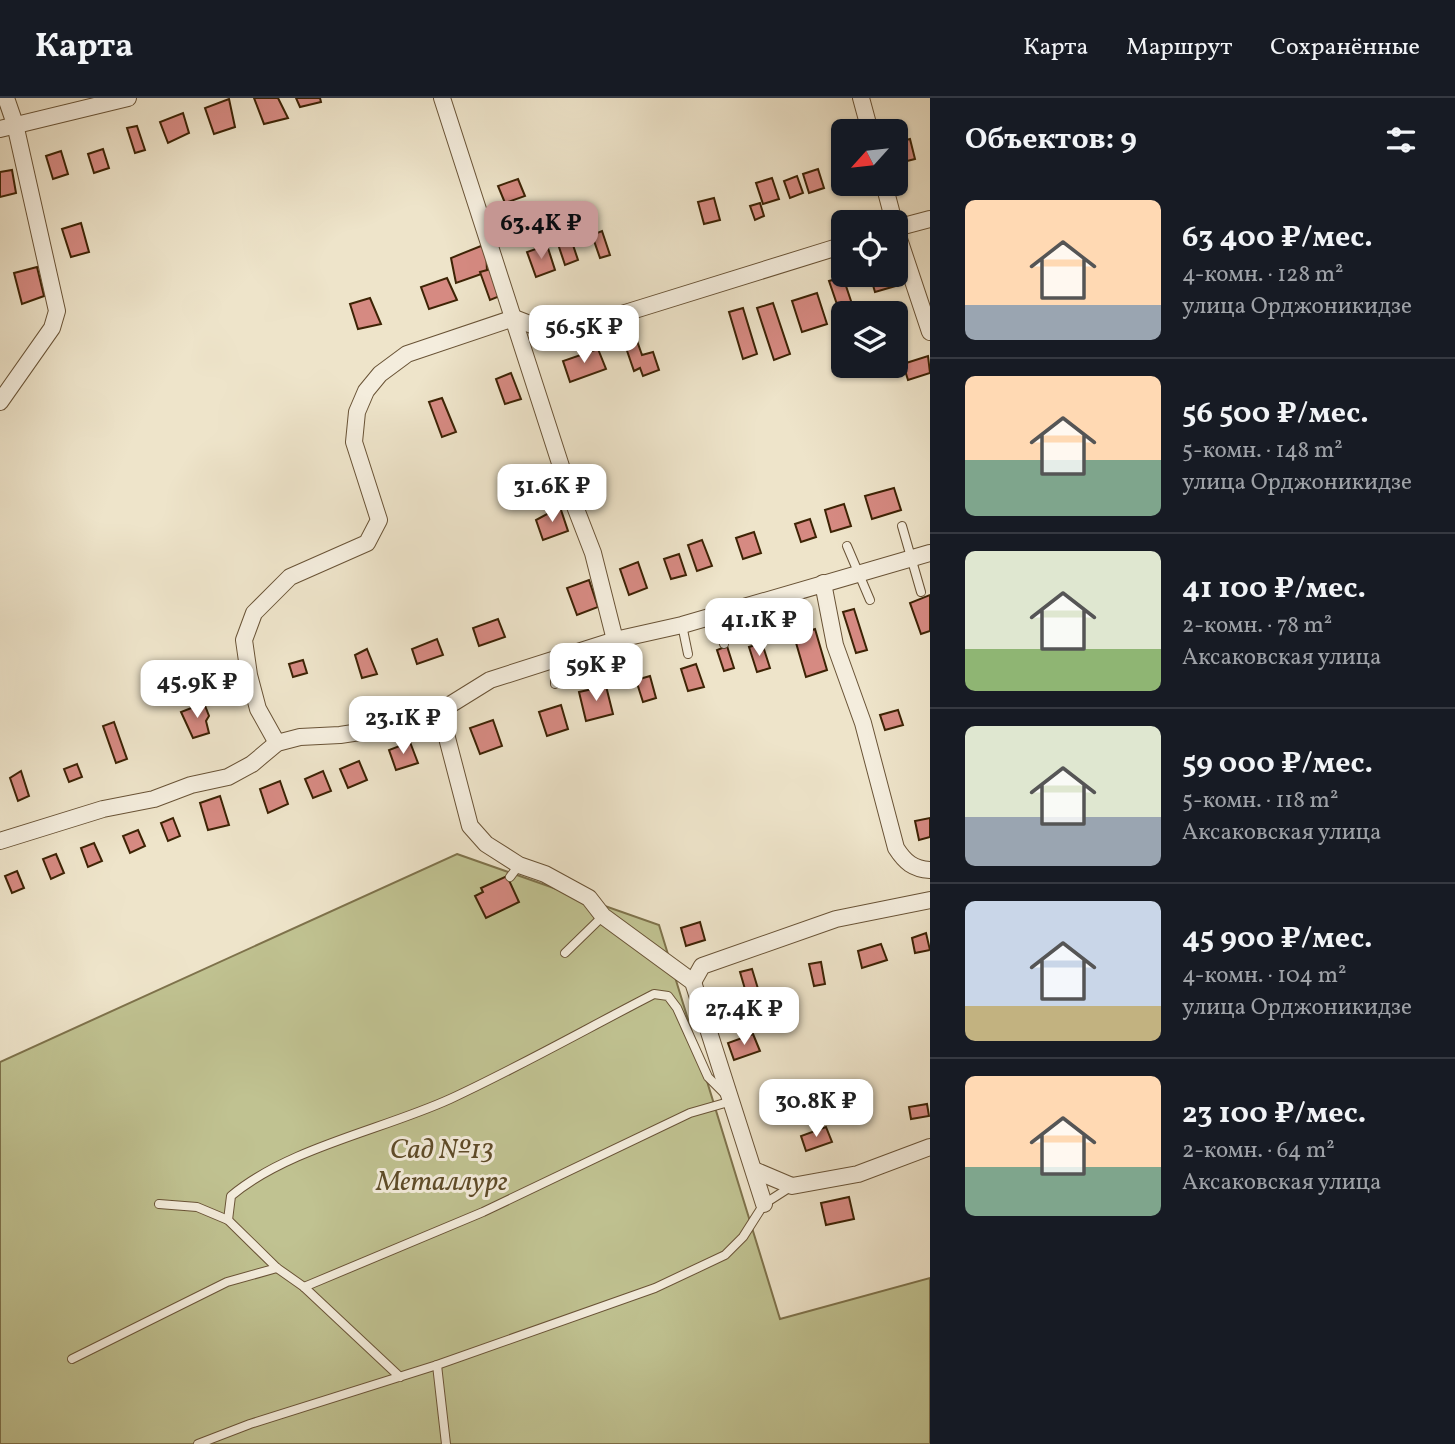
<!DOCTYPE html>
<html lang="ru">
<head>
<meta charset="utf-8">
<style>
  :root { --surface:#171b24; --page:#242831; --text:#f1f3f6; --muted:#9ea1a6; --line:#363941; --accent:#c59692 }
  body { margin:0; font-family:Vollkorn,serif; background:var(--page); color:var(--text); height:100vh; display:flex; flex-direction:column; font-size:26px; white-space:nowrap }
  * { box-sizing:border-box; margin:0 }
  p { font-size:23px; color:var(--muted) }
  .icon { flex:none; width:38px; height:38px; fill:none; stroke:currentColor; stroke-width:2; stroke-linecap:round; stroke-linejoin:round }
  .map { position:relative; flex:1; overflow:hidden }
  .sheet { display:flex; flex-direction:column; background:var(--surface); width:525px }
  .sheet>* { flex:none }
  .needle { width:46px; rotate:243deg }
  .controls { position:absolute; left:831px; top:21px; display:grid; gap:14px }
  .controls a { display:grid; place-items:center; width:77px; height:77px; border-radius:10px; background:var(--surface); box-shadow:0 2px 5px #0004; font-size:35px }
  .price { position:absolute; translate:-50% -60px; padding:0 16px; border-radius:14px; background:#fff; color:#222; font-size:23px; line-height:46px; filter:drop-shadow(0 2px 4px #0008) }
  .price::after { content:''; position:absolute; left:50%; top:42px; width:21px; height:16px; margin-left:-10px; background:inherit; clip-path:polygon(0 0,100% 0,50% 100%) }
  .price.selected { background:var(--accent); color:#111 }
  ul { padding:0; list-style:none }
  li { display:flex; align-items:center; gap:21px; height:175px; padding:0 35px }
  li+li { border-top:2px solid var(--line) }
  li span { display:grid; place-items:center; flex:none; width:196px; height:140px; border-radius:10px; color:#555 }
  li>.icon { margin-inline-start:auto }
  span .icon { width:84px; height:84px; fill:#fffc; stroke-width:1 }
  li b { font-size:30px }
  h2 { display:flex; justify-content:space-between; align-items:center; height:84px; padding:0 35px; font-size:30px }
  header { display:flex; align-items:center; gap:42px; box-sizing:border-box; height:98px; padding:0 35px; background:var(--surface); border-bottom:2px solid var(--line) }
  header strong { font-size:33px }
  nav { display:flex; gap:38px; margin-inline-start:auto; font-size:24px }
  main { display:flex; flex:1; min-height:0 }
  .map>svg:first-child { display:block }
  .green { fill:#c0c291; stroke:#7e724b; stroke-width:2 }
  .building { fill:#d68a82; stroke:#3d2305; stroke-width:2 }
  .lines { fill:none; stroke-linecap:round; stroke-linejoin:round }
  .lane-casing { stroke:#695336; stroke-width:10 }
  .street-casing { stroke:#695336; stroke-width:18 }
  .lane { stroke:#f4eddd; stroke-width:8 }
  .street { stroke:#f4eddd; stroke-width:16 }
  .labels { text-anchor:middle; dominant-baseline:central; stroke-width:6; stroke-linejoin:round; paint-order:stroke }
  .park-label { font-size:28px; font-style:italic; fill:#5e4b28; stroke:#f4eddd }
</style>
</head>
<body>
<header>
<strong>Карта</strong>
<nav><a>Карта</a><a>Маршрут</a><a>Сохранённые</a></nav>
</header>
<main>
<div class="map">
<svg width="930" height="1346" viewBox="0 0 930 1346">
  <rect width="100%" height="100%" fill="#eee4ca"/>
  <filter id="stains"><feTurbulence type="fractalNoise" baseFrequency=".00286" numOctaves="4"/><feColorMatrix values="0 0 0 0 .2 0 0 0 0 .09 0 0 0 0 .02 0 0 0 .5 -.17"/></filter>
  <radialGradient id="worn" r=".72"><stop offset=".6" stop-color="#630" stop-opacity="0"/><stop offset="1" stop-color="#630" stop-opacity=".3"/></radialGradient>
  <polygon class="green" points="457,756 659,827 780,1221 930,1180 930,1346 0,1346 0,964"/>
  <g class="building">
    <polygon points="254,0 278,0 288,20 264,26"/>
    <polygon points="296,0 320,0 321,4 300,9"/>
    <polygon points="229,1 235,29 214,36 205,10"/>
    <polygon points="183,15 189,35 168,45 160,24"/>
    <polygon points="137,28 145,52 135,55 127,30"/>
    <polygon points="910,41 915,61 903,64 898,44"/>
    <polygon points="103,51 109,70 94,75 88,56"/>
    <polygon points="61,53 68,76 53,81 46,58"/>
    <polygon points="818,71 824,90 809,95 803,76"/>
    <polygon points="12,72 16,95 0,99 0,74"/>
    <polygon points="797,78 803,95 790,100 784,83"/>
    <polygon points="772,80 779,101 763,106 756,85"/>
    <polygon points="518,81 525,98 505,105 498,88"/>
    <polygon points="714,100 720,122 704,126 698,104"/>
    <polygon points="760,105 764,118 755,122 750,108"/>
    <polygon points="81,125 89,154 71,159 62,131"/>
    <polygon points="602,133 610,157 600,160 592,137"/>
    <polygon points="571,141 578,162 565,167 558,146"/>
    <polygon points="486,146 487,174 456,185 451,160"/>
    <polygon points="547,147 555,172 536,179 527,154"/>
    <polygon points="37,169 44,198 22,206 14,175"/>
    <polygon points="491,171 500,198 490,202 480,174"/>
    <polygon points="870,177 896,177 899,187 875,194"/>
    <polygon points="843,179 855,215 844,215 842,221 829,183"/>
    <polygon points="447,180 457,202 429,211 421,189"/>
    <polygon points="817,195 827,226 802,234 792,203"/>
    <polygon points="370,200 381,226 358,231 350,206"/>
    <polygon points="773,205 790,256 774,262 757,210"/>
    <polygon points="743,210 757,256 743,261 729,214"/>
    <polygon points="636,240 642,257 653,254 659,272 643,278 640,270 634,273 624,244"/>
    <polygon points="598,251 606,271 570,284 563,263"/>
    <polygon points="928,258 930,275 908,282 903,266"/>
    <polygon points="511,275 521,301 505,306 496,281"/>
    <polygon points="442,300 456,334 442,339 429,304"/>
    <polygon points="894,390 901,412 872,421 865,398"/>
    <polygon points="844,406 851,428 831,434 825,412"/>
    <polygon points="560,409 568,433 543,442 536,422"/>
    <polygon points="810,421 816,439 801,444 795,426"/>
    <polygon points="754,434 761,455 743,461 736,440"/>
    <polygon points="702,442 712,468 697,473 688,447"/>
    <polygon points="679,456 686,477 671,481 664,461"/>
    <polygon points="638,464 647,490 629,497 620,471"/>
    <polygon points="589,482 598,509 577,517 567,490"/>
    <polygon points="930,497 930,533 921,536 910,505"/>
    <polygon points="854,511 867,552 856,555 843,514"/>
    <polygon points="498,521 505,539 479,548 473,530"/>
    <polygon points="815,531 827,572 806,579 794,538"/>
    <polygon points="437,541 443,557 417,566 412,551"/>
    <polygon points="762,545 770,570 757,574 749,549"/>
    <polygon points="727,548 734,570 724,573 717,552"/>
    <polygon points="367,551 377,576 362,580 355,557"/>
    <polygon points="303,562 307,575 293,579 289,566"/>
    <polygon points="696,566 704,589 688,593 681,571"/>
    <polygon points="650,578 656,600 643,604 636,582"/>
    <polygon points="606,588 613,616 586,623 579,594"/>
    <polygon points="204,605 209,618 206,623 209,635 193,640 181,614"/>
    <polygon points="561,607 568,631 547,638 539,614"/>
    <polygon points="898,612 903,627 885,632 880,617"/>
    <polygon points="493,622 502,648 480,656 470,630"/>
    <polygon points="114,624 127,661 116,665 103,628"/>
    <polygon points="410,644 418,665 396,672 389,652"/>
    <polygon points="359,663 367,682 348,690 340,671"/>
    <polygon points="77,666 82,679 69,684 64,671"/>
    <polygon points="21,673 29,698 18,703 10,680"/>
    <polygon points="323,673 331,693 313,700 305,681"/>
    <polygon points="280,683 288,706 268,715 260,691"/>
    <polygon points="220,698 229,727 208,732 200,705"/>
    <polygon points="173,720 180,738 168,743 161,725"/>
    <polygon points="930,720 930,739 919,742 915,723"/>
    <polygon points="138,732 145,748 130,755 123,738"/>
    <polygon points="94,745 102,763 88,769 81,750"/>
    <polygon points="56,756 64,775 51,781 43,761"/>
    <polygon points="17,773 24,790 12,795 5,778"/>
    <polygon points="507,778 519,804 486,820 475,798 483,794 481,790"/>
    <polygon points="700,824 705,842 686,848 681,830"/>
    <polygon points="926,835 930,852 915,855 912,840"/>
    <polygon points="881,846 887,862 862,870 858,853"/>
    <polygon points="821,864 825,886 814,888 809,866"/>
    <polygon points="752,871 759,894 747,898 740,874"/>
    <polygon points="753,936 760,953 734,962 728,945"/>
    <polygon points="927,1006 929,1018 911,1021 909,1009"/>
    <polygon points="826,1029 832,1044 806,1053 801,1038"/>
    <polygon points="849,1099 854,1121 826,1127 821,1105"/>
  </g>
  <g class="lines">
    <g class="lane-casing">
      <g id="lane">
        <polyline points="902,428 921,494"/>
        <polyline points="847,448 870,502"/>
        <polyline points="779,498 789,527"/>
        <polyline points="715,517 724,546"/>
        <polyline points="682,527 688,556"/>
        <polyline points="555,561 555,586"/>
        <polyline points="510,779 519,767"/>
        <polyline points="565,855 603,818"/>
        <polyline points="159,1106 197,1109 228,1122 277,1170 304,1189 400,1279"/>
        <path d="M228,1122l3,-24c57,-48 151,-66 219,-97 69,-32 136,-70 204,-105l14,2 9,12 31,69 24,24 -42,12 -207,99 -179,75"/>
        <polyline points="72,1261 227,1184 277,1170"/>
        <polyline points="437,1267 446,1346"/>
        <polyline points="198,1346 250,1326 437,1267 655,1190 725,1157 743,1139 764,1106 792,1088"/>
      </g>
    </g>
    <g class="street-casing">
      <g id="street">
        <polyline points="442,0 569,393 593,455 615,542"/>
        <polyline points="861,0 870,33"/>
        <polyline points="0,31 128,0"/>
        <polyline points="884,86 894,124"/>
        <polyline points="896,130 930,121"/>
        <polyline points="896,132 930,234"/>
        <polyline points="0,304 52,230 57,213 15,26 6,0"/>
        <path d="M823,485l12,62 28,78 33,125c9,14 17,21 34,22"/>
        <polyline points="440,613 470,728 486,746 519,767 545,776 589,800 603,818 693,884 764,1106"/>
        <polyline points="277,645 258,611 249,577 244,542 254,515 290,479 367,445 379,422 354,344 357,314 366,293 380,276 407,256 514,220 545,232 567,233 844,147"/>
        <polyline points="0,743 103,711 154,701 191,687 228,679 252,666 277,645 300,639 340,637 393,629 440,613 490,582 615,542 682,527 930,455"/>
        <polyline points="693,884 702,868 836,821 930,802"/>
        <polyline points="754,1072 792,1088 858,1076 930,1049"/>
      </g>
    </g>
    <use href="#lane" class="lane"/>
    <use href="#street" class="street"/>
  </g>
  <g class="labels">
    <g class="park-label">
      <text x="442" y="1052">Сад №13<tspan x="442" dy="32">Металлург</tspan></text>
    </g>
  </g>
  <rect width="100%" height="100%" filter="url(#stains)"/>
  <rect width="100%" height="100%" fill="url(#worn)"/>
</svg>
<div class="controls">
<a><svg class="needle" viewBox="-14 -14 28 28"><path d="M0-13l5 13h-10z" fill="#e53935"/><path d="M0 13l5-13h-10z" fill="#9ea1a6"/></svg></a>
<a><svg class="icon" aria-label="locate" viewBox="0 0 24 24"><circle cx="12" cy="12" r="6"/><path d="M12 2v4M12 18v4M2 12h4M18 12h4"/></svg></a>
<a><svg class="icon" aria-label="layers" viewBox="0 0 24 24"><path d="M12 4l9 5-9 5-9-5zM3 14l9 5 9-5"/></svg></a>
</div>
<b class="price selected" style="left:541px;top:163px">63.4K ₽</b>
<b class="price" style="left:584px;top:267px">56.5K ₽</b>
<b class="price" style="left:552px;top:426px">31.6K ₽</b>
<b class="price" style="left:759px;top:560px">41.1K ₽</b>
<b class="price" style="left:596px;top:605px">59K ₽</b>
<b class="price" style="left:197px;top:622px">45.9K ₽</b>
<b class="price" style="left:403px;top:658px">23.1K ₽</b>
<b class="price" style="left:744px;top:949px">27.4K ₽</b>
<b class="price" style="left:816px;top:1041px">30.8K ₽</b>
</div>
<section class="sheet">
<h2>Объектов: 9<svg class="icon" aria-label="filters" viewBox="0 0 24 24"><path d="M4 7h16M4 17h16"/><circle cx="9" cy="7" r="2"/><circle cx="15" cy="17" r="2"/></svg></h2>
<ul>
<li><span style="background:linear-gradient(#ffd9b3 75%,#9aa5b1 0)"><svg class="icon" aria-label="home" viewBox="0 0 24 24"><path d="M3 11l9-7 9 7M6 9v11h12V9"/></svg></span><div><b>63 400 ₽/мес.</b><p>4-комн. · 128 m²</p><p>улица Орджоникидзе</p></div></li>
<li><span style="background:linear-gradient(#ffd9b3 60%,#7fa58c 0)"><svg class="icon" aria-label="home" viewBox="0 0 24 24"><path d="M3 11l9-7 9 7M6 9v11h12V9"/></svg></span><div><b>56 500 ₽/мес.</b><p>5-комн. · 148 m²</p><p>улица Орджоникидзе</p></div></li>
<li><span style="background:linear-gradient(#dfe7d0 70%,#8fb573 0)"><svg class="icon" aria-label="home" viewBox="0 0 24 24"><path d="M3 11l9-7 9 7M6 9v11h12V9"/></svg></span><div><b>41 100 ₽/мес.</b><p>2-комн. · 78 m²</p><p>Аксаковская улица</p></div></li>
<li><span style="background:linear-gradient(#dfe7d0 65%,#9aa5b1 0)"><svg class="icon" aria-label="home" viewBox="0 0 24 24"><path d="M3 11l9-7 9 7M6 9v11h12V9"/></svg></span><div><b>59 000 ₽/мес.</b><p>5-комн. · 118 m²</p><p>Аксаковская улица</p></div></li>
<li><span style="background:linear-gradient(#c9d6e8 75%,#c2b280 0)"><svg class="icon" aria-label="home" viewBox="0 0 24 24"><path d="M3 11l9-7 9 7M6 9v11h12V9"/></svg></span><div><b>45 900 ₽/мес.</b><p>4-комн. · 104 m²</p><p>улица Орджоникидзе</p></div></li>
<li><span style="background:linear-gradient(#ffd9b3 65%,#7fa58c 0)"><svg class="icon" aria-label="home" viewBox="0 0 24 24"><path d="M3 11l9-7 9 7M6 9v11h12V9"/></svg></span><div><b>23 100 ₽/мес.</b><p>2-комн. · 64 m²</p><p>Аксаковская улица</p></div></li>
</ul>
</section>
</main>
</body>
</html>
